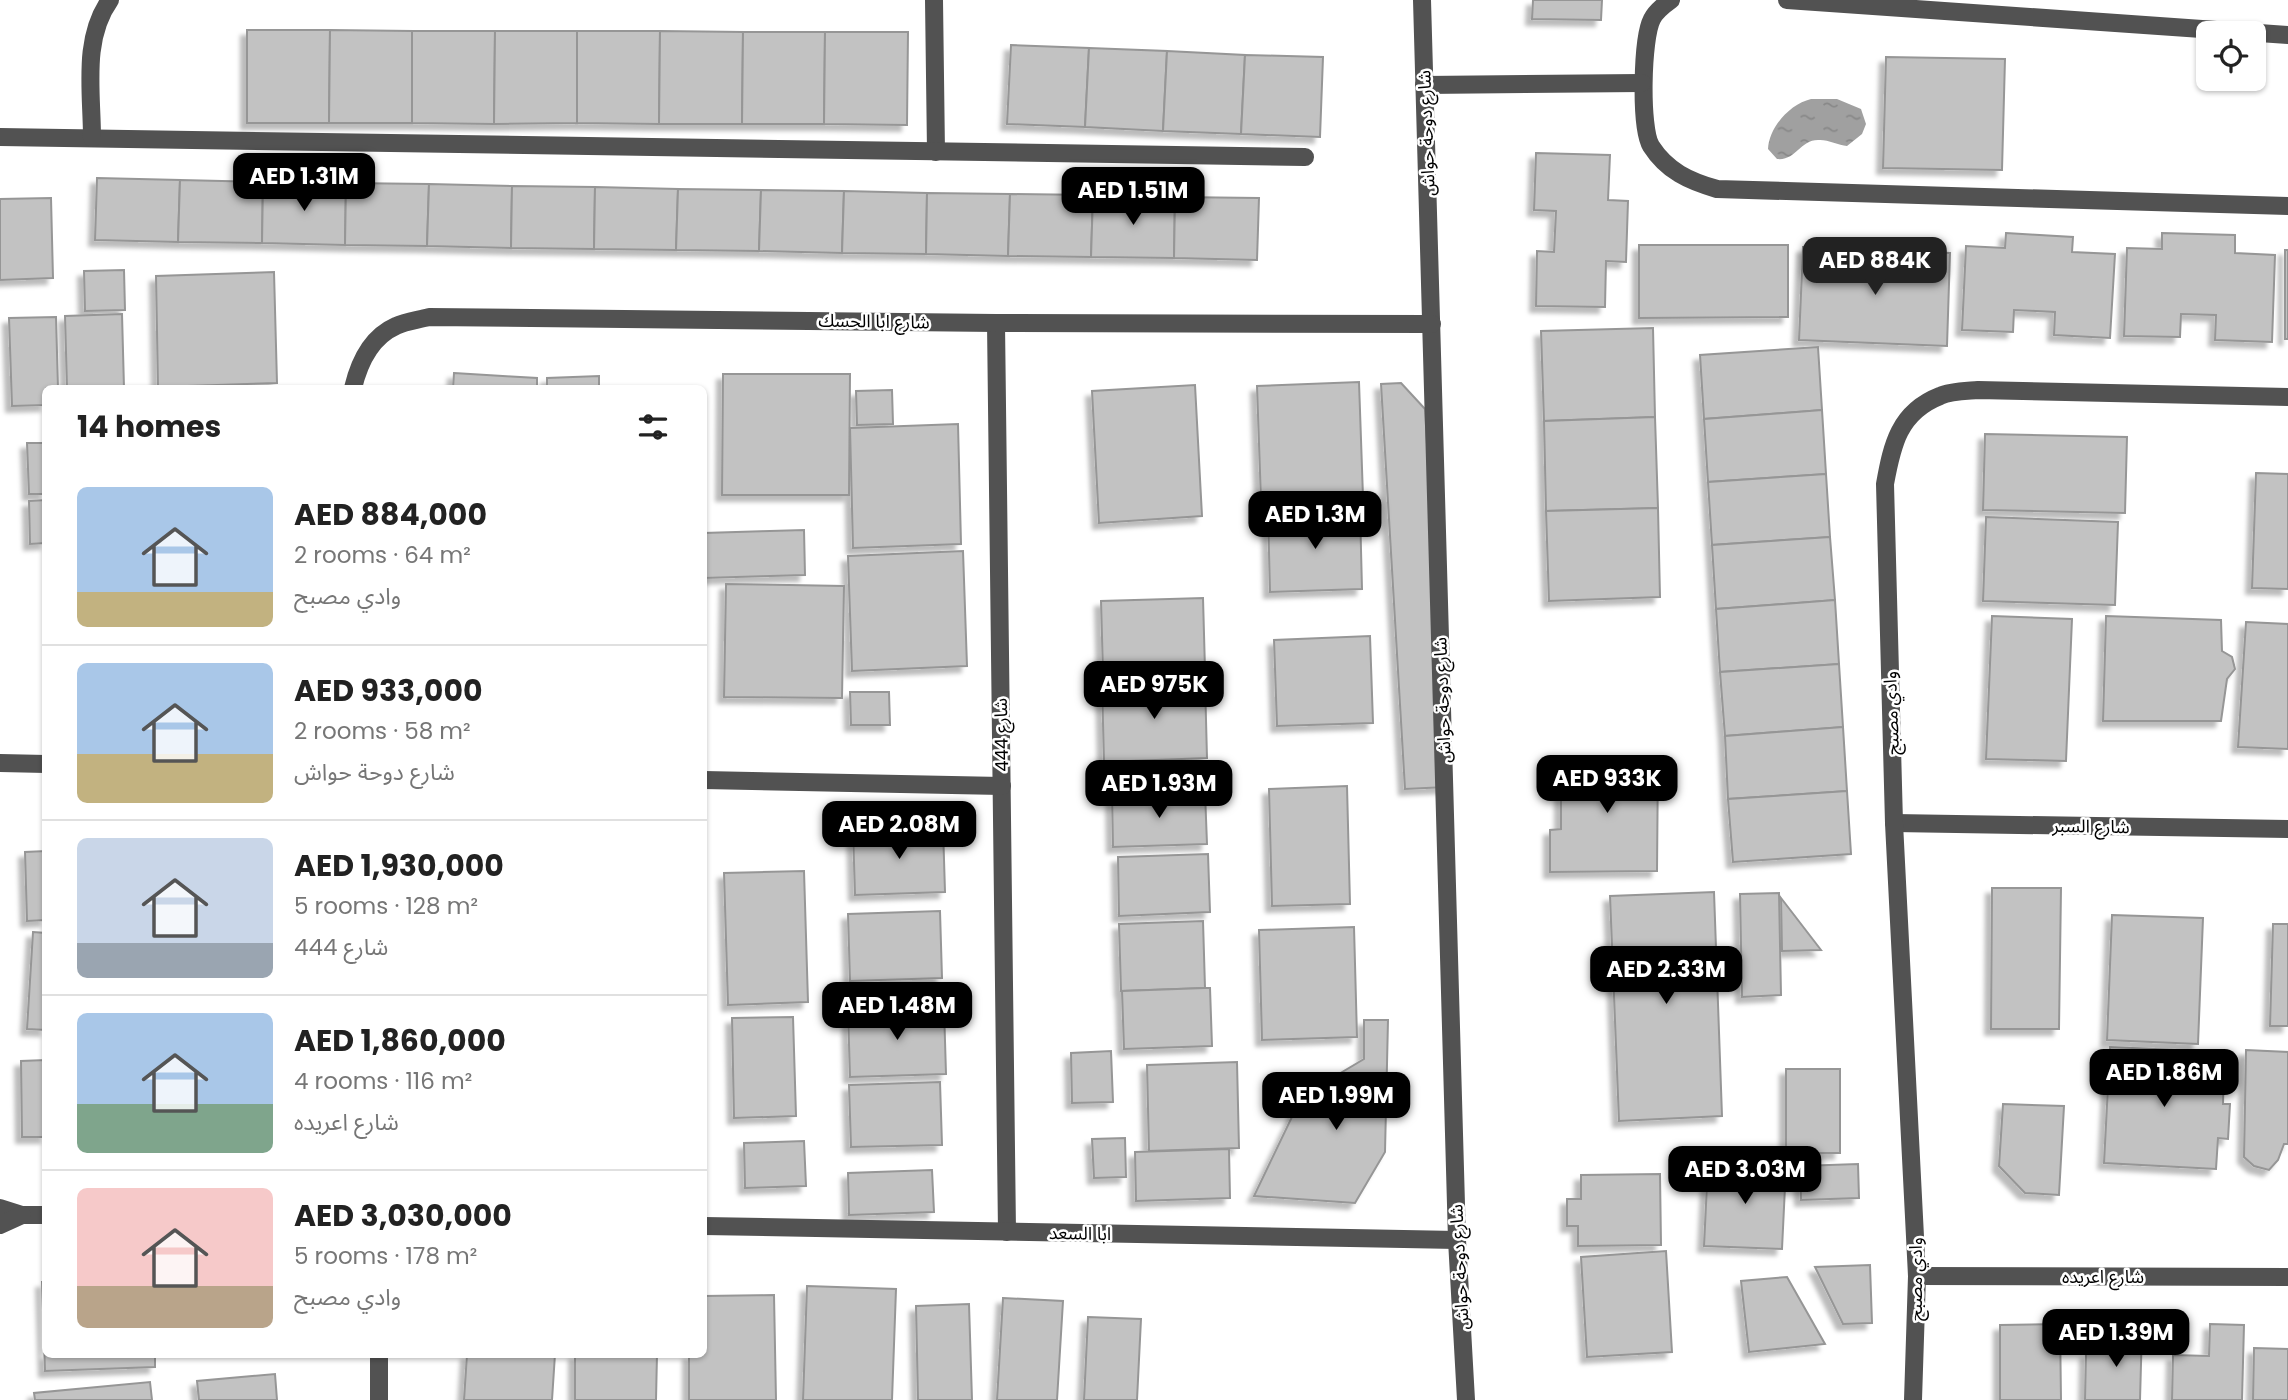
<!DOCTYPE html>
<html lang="en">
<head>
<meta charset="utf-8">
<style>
  :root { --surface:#fff; --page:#f6f6f6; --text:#222; --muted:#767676; --line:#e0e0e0; --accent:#000 }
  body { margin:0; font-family:Poppins,"Noto Sans Arabic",sans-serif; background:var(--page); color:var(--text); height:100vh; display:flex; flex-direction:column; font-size:26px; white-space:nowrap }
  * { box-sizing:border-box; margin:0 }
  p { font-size:23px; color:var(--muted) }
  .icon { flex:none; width:38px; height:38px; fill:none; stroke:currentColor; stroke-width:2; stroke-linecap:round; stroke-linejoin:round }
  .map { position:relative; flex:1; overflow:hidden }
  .side { position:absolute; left:42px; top:385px; width:665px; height:973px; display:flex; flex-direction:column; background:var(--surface); border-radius:10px; box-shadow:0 2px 5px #0004 }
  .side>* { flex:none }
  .controls { position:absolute; left:2196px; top:21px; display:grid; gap:14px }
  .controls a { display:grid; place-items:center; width:70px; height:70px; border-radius:10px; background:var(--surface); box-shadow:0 2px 5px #0004; font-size:35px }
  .price { position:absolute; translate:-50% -60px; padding:0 16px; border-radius:14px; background:var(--accent); color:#fff; font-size:23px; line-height:46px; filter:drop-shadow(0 2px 4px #0008) }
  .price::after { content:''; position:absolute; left:50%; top:42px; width:21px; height:16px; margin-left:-10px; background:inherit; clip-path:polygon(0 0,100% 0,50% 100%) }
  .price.selected { background:#222; color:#fff }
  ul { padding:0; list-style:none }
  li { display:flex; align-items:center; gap:21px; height:175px; padding:0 35px }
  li+li { border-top:2px solid var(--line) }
  li span { display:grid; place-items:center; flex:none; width:196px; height:140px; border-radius:10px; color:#555 }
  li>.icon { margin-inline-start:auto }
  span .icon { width:84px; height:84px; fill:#fffc; stroke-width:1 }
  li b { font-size:30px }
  h2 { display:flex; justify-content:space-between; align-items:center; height:84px; padding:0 35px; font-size:30px }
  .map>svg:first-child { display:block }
  .water { fill:url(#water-ripples) }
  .building { fill:#c2c2c2; stroke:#969696; stroke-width:2; filter:url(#shadow) }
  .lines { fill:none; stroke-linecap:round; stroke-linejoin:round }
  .minor { stroke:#525252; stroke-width:18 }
  .labels { text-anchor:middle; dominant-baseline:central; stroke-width:5; stroke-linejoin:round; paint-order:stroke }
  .street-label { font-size:18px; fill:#000; stroke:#fff }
</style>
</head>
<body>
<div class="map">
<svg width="2288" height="1400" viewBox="0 0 2288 1400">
  <defs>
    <pattern id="water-ripples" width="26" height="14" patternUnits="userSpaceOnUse" patternTransform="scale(1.75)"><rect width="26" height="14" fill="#a0a0a0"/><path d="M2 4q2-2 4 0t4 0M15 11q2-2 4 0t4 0" fill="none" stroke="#888"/></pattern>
    <filter id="shadow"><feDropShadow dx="-6" dy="6" stdDeviation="2" flood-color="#0004"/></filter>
  </defs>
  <rect width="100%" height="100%" fill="#fff"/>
  <path class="water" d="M1811,99h26l24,10 5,15 -4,10 -15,12c-9,-1 -20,-7 -29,-6 -18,0 -22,21 -41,19l-9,-10c1,-22 22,-45 43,-50z"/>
  <g class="building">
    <polygon points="1533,0 1602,0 1601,20 1532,19"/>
    <polygon points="247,30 330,30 329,123 247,123"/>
    <polygon points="330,30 412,31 412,123 329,123"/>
    <polygon points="412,31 495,31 494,124 412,123"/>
    <polygon points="495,31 577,31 577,123 494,124"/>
    <polygon points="577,31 660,31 659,124 577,123"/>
    <polygon points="660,31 743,32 742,124 659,124"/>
    <polygon points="743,32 825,32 824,124 742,124"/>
    <polygon points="825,32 908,32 907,125 824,124"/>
    <polygon points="1011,45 1089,48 1085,127 1007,124"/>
    <polygon points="1089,48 1167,51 1163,131 1085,127"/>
    <polygon points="1167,51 1245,55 1241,134 1163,131"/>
    <polygon points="1245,55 1323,57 1320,137 1241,134"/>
    <polygon points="1886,57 2005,59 2002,170 1883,168"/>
    <polygon points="1536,153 1610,155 1608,200 1628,201 1626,262 1606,261 1605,307 1536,306 1537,251 1554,252 1556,211 1534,210"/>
    <polygon points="97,178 180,180 178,242 95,240"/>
    <polygon points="180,180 263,182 262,243 178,242"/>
    <polygon points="263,182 346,183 345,245 262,243"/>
    <polygon points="346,183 429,184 427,246 345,245"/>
    <polygon points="429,184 512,186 511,248 427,246"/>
    <polygon points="512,186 595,187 594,249 511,248"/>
    <polygon points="595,187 678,189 676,250 594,249"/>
    <polygon points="678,189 761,190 759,251 676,250"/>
    <polygon points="761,190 844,191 842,253 759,251"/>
    <polygon points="844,191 927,193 926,254 842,253"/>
    <polygon points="927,193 1010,194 1008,256 926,254"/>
    <polygon points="1010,194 1093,195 1091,257 1008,256"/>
    <polygon points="1093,195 1175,197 1174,258 1091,257"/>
    <polygon points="1175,197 1259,198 1257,260 1174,258"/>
    <polygon points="51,198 53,278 0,280 0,199"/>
    <polygon points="2006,233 2073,237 2072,252 2115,254 2110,338 2054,335 2055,312 2014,310 2013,332 1962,330 1966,246 2005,248"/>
    <polygon points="2162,233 2235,235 2235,253 2275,255 2272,342 2215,340 2216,315 2181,314 2180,337 2124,336 2127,248 2162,249"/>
    <polygon points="1639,245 1788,245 1788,317 1639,318"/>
    <polygon points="1803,247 1950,253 1947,346 1799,340"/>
    <rect x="2285" y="250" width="3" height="89"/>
    <polygon points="124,270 125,310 85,311 84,271"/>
    <polygon points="274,272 277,383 158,387 156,276"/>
    <polygon points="122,314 124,388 67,388 65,316"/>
    <polygon points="56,317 58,388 46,388 46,405 12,406 9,318"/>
    <polygon points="1653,328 1655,417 1544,421 1541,331"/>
    <polygon points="1818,347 1822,410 1704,419 1700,355"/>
    <polygon points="454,373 537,378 537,388 453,388"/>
    <polygon points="723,374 850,374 849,495 722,495"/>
    <polygon points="599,376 599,388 547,388 547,378"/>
    <polygon points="1359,382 1363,497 1261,501 1257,386"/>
    <polygon points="1401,383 1425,409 1447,787 1405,789 1381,384"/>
    <polygon points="1195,385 1202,516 1099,523 1092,391"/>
    <polygon points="892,390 893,424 857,425 856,391"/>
    <polygon points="1822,410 1826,474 1708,482 1704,419"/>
    <polygon points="1655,417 1658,508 1546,511 1544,421"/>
    <polygon points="958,424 961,544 853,548 850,428"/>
    <polygon points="1985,434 2127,437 2125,513 1983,510"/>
    <polygon points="27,443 46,443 46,494 29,494"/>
    <polygon points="2256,473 2288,474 2288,589 2252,588"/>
    <polygon points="1826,474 1830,537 1712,545 1708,482"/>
    <polygon points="46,500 46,543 30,544 29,501"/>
    <polygon points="1658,508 1660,597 1549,601 1546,511"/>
    <polygon points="1360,510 1362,589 1270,592 1268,513"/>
    <polygon points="1986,517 2118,522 2115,605 1983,601"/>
    <polygon points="804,530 805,575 704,578 704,533"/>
    <polygon points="1830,537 1835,600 1716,609 1712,545"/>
    <polygon points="963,551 967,666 852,671 848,556"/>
    <polygon points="726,584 844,586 842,698 724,697"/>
    <polygon points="1203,598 1205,670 1103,673 1101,601"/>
    <polygon points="1835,600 1839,664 1720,672 1716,609"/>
    <polygon points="1992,616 2072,619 2066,761 1986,759"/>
    <polygon points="2106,616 2221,620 2222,651 2232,657 2235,669 2227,679 2221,721 2103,721"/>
    <polygon points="2246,622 2288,624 2288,749 2238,747"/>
    <polygon points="1370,636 1373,723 1277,726 1274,640"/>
    <polygon points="1839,664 1843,727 1725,736 1720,672"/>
    <polygon points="1205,681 1207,758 1104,762 1102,684"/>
    <polygon points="850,692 889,692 890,725 851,725"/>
    <polygon points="1843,727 1847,791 1728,799 1725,736"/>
    <polygon points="1658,756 1657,871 1550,872 1550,830 1561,829 1561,757"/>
    <polygon points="1347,786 1350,904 1272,906 1269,789"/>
    <polygon points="1847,791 1851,854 1733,862 1728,799"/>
    <polygon points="1205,792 1207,844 1113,847 1112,795"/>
    <polygon points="943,827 945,892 855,895 853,830"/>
    <polygon points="46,851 46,920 27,921 25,852"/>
    <polygon points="1208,854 1210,912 1119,916 1118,857"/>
    <polygon points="804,871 808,1002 728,1005 724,873"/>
    <polygon points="1992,888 2061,888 2059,1029 1991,1029"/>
    <polygon points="1714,892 1722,1116 1619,1121 1610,896"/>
    <polygon points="1779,893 1781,995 1742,997 1740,894"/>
    <polygon points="1781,898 1821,950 1782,951"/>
    <polygon points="940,911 942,978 850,981 848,914"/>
    <polygon points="2112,915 2203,918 2198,1044 2107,1040"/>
    <polygon points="1203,921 1205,988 1121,991 1119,924"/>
    <polygon points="2273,924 2288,924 2288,1026 2270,1026"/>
    <polygon points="1354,927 1357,1037 1262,1040 1259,930"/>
    <polygon points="33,932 46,933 46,1030 27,1029"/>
    <polygon points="1205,988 1210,988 1212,1046 1124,1049 1122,991"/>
    <polygon points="944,1008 946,1074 850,1077 848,1011"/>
    <polygon points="793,1017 796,1116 734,1118 732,1018"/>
    <polygon points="1364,1020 1388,1020 1385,1152 1355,1203 1254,1196 1302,1096 1364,1059"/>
    <polygon points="2110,1047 2198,1051 2197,1065 2224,1067 2223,1104 2230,1104 2228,1139 2218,1138 2216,1169 2104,1163"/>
    <polygon points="2246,1050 2288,1052 2288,1144 2284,1144 2278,1160 2269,1170 2254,1166 2244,1157"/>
    <polygon points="1111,1051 1113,1102 1072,1103 1071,1053"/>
    <polygon points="46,1060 46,1137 22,1137 21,1061"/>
    <polygon points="1237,1062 1239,1148 1149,1151 1147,1065"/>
    <rect x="1786" y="1069" width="54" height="84"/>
    <polygon points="940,1082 942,1145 851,1147 849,1085"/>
    <polygon points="2003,1104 2064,1106 2059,1195 2025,1193 1999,1166"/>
    <polygon points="1125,1138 1126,1177 1094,1178 1092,1139"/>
    <polygon points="804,1141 806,1186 745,1188 744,1143"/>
    <polygon points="1229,1149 1230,1198 1136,1201 1135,1152"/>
    <polygon points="1708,1163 1786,1166 1782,1249 1704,1246"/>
    <polygon points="1858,1164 1859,1198 1801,1200 1800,1166"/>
    <polygon points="932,1170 934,1212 849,1215 848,1173"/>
    <polygon points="1660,1174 1661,1245 1578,1246 1578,1226 1567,1226 1567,1199 1581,1199 1581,1175"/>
    <polygon points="1666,1251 1672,1352 1587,1357 1581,1257"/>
    <polygon points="1870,1265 1872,1323 1843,1324 1815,1267"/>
    <polygon points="1787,1277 1825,1344 1749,1352 1741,1281"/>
    <polygon points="42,1282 46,1282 46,1354 155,1354 155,1367 45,1371"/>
    <polygon points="807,1286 896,1289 892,1400 803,1400"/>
    <polygon points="774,1295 776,1400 689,1400 689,1354 704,1354 704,1296"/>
    <polygon points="1003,1298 1063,1301 1057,1400 997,1400"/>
    <polygon points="969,1304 972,1400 918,1400 916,1306"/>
    <polygon points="1088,1317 1141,1319 1137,1400 1084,1400"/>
    <polygon points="2060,1324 2061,1400 2000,1400 2000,1325"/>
    <polygon points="2210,1324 2244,1325 2242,1400 2172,1400 2173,1355 2209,1356"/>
    <polygon points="2116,1328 2142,1328 2140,1400 2085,1400 2086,1353 2115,1353"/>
    <polygon points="2254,1348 2288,1349 2288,1400 2253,1400"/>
    <polygon points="467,1354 555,1354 552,1400 464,1400"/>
    <polygon points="575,1354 657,1354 656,1400 575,1400"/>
    <polygon points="275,1374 277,1400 199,1400 197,1381"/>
    <polygon points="150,1382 152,1400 35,1400 34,1393"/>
  </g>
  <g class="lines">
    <g class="minor">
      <polyline points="934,0 936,152"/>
      <polyline points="1422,0 1457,1240 1466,1400"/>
      <path d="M1671,0c-7,5 -15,11 -19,19 -10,19 -12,109 -1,127 16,25 38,35 66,43l571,17"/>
      <polyline points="1787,0 2288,35"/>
      <polyline points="1424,85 1642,83"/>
      <polyline points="0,137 1305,157"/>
      <path d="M92,138c0,-46 -10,-99 18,-138"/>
      <polyline points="996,323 1007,1232"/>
      <path d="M353,388c6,-25 18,-51 43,-62 10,-5 23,-6 33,-9l567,6 436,1"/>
      <polyline points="0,763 46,764"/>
      <polyline points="704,780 1002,786"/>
      <polyline points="1894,823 2288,829"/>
      <polyline points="0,1208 22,1215 46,1215"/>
      <polyline points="0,1225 22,1215"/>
      <polyline points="704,1226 1457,1240"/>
      <polyline points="1917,1276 2288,1277"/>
      <polyline points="379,1354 379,1400"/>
      <path d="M1913,1400l4,-124 -23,-453 -9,-339c7,-39 14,-72 55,-88 10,-5 26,-5 38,-6l310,7"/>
    </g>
  </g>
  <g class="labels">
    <g class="street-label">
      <text transform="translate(1426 133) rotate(-92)">شارع دوحة حواش</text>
      <text transform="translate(874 321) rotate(1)">شارع ابا الحسك</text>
      <text transform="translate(1442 700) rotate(-92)">شارع دوحة حواش</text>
      <text transform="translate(1891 713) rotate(-92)">وادي مصبح</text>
      <text transform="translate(1001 735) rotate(-91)">شارع 444</text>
      <text transform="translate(2091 826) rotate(1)">شارع السبر</text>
      <text transform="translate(1080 1233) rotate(1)">ابا السعد</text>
      <text transform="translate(1459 1267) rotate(-93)">شارع دوحة حواش</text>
      <text x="2103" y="1276">شارع اعريده</text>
      <text transform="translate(1915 1279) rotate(-90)">وادي مصبح</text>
    </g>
  </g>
</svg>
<div class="controls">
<a><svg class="icon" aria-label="locate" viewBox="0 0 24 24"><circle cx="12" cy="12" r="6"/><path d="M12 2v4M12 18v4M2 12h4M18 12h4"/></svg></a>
</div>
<b class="price" style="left:304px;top:213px">AED 1.31M</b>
<b class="price" style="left:1133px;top:227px">AED 1.51M</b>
<b class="price selected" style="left:1875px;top:297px">AED 884K</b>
<b class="price" style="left:1315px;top:551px">AED 1.3M</b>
<b class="price" style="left:1154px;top:721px">AED 975K</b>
<b class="price" style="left:1607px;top:815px">AED 933K</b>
<b class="price" style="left:1159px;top:820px">AED 1.93M</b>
<b class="price" style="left:899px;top:861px">AED 2.08M</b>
<b class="price" style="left:1666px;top:1006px">AED 2.33M</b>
<b class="price" style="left:897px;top:1042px">AED 1.48M</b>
<b class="price" style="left:2164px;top:1109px">AED 1.86M</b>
<b class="price" style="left:1336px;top:1132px">AED 1.99M</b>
<b class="price" style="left:1745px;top:1206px">AED 3.03M</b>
<b class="price" style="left:2116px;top:1369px">AED 1.39M</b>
<section class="side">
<h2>14 homes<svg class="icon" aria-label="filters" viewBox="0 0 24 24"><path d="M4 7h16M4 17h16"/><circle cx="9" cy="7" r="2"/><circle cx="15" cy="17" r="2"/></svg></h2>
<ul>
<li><span style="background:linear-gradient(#a9c7e8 75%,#c2b280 0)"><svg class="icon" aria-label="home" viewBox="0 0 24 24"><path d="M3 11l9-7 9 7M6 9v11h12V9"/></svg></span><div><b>AED 884,000</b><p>2 rooms · 64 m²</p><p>وادي مصبح</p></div></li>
<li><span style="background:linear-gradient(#a9c7e8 65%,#c2b280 0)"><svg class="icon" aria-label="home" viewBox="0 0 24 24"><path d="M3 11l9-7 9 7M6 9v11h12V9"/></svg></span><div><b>AED 933,000</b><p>2 rooms · 58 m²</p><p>شارع دوحة حواش</p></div></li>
<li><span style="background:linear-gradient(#c9d6e8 75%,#9aa5b1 0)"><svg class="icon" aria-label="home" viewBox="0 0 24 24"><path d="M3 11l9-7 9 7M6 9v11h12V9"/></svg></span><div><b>AED 1,930,000</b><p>5 rooms · 128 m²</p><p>شارع 444</p></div></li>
<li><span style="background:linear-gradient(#a9c7e8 65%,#7fa58c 0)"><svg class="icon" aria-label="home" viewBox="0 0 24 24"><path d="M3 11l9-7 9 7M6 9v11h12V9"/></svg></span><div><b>AED 1,860,000</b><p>4 rooms · 116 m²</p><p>شارع اعريده</p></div></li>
<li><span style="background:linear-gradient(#f6c9c9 70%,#b9a48a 0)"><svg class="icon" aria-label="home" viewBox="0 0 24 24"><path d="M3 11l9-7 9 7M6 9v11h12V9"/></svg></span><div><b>AED 3,030,000</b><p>5 rooms · 178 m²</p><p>وادي مصبح</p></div></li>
</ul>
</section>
</div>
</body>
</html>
